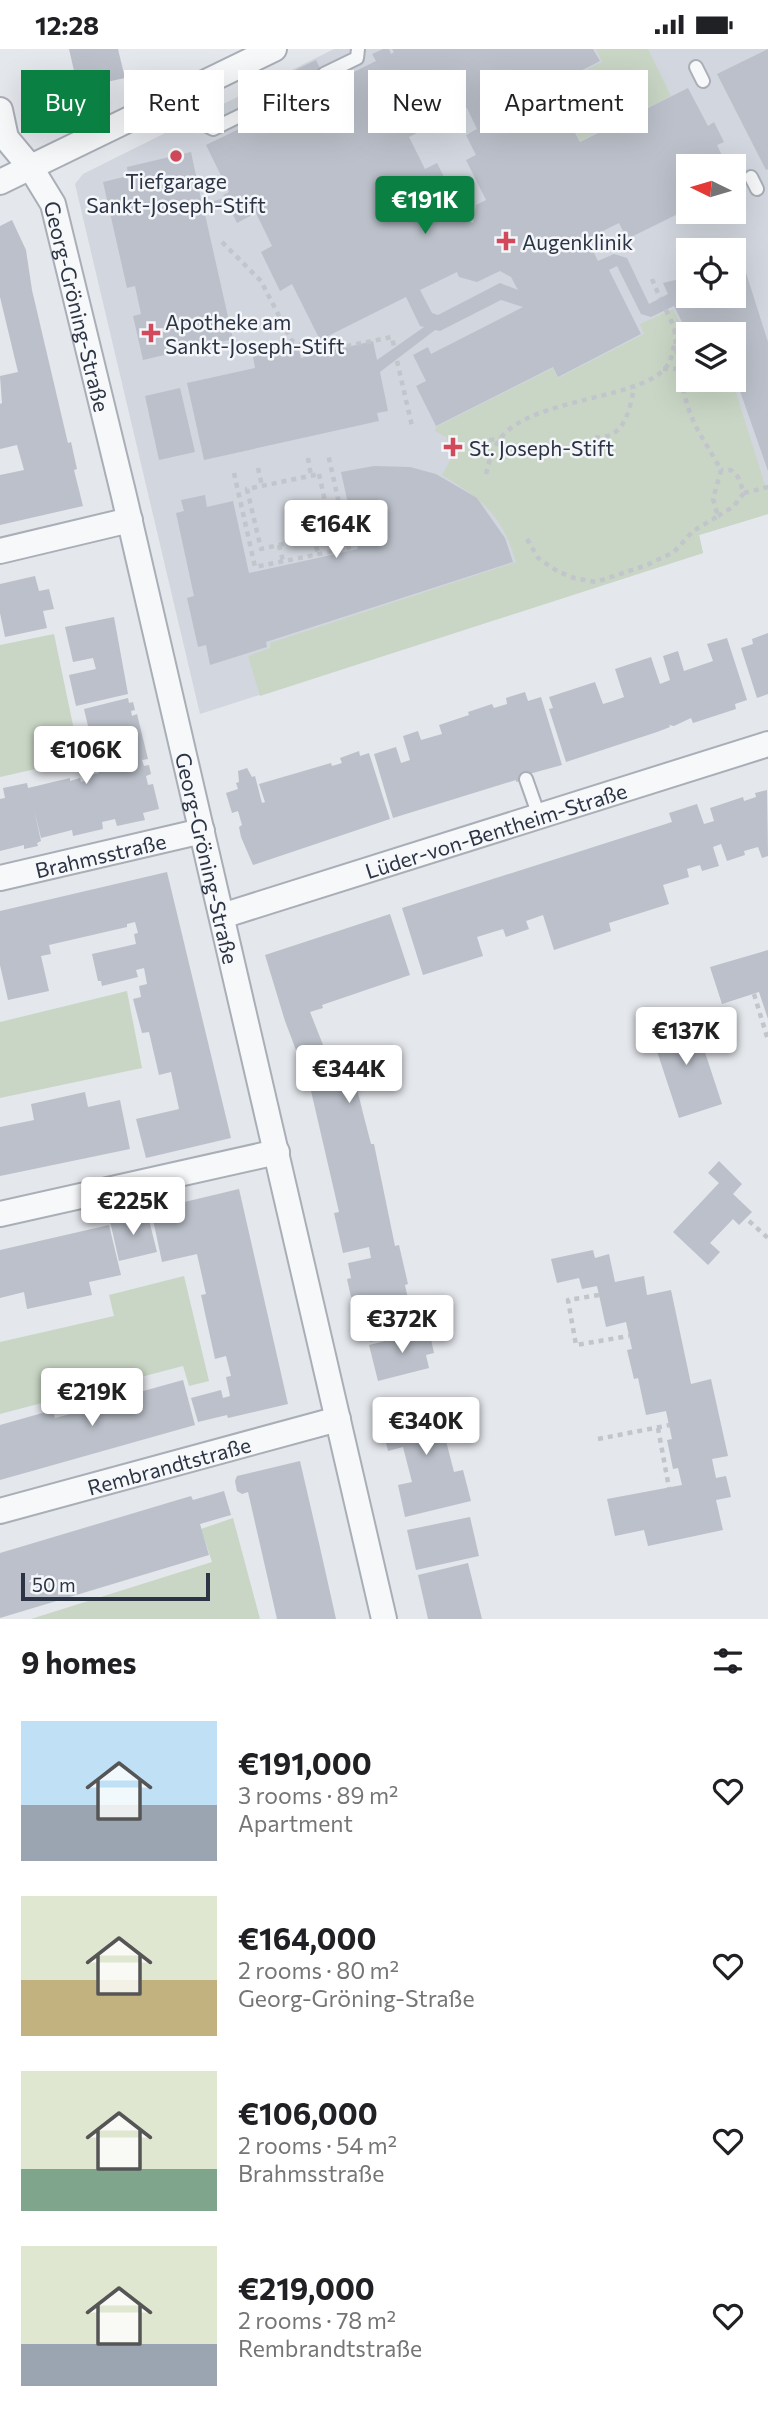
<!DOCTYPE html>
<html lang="en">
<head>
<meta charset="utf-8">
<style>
  :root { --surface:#fff; --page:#f2f2f2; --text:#202124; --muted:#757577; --accent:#0b8043 }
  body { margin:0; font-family:Commissioner,sans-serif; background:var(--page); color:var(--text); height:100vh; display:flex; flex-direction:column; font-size:26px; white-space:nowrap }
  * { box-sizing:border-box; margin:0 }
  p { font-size:23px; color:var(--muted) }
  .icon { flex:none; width:38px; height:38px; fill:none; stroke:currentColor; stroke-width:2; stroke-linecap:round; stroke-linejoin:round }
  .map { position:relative; height:1570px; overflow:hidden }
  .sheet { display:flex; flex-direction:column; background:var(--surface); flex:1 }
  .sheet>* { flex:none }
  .top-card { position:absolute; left:21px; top:21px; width:726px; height:63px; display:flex; gap:14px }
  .needle { width:46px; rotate:275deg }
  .fabs { position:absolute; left:676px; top:105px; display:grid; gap:14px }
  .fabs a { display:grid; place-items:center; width:70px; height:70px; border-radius:0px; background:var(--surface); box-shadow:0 7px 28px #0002; font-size:35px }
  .scale { position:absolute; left:21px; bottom:18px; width:189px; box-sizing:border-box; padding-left:7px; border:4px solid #2b3445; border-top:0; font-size:19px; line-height:24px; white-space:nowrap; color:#2b3445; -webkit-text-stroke:5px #f4f6f9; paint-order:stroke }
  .price { position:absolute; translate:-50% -60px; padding:0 16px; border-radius:7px; background:#fff; color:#222; font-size:23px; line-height:46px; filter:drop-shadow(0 2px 4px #0008) }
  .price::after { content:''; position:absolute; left:50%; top:42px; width:21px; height:16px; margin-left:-10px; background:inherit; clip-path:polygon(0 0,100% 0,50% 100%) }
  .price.on { background:var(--accent); color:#fff }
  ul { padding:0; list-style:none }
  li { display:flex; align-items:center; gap:21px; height:175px; padding:0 21px }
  li span { display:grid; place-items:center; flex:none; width:196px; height:140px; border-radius:0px; color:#555 }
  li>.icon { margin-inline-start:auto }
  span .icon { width:84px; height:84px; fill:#fffc; stroke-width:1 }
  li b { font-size:30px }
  h2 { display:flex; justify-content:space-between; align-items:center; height:84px; padding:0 21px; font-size:30px }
  .tag { padding:0 24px; border-radius:0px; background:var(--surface); box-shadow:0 7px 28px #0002; font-size:24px; line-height:63px }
  .tag.on { background:var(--accent); color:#fff }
  .status { display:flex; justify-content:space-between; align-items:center; height:49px; padding:0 35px; background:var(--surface); direction:ltr }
  .status svg { height:19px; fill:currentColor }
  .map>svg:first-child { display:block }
  .built { fill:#d2d6de; fill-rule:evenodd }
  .green { fill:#c9d6c5 }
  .building { fill:#bbc0ca; fill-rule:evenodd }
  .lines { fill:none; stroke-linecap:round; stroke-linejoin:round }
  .lane-casing { stroke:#a9aeb7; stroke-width:16 }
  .street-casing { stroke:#a9aeb7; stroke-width:28 }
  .path { stroke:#c2c5cb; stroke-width:4.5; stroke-dasharray:5 5; stroke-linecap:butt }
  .lane { stroke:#f7f8fa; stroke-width:12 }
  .street { stroke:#f7f8fa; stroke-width:24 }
  .poi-dot { fill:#d1495b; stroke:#f4f6f9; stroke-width:2.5 }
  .labels { text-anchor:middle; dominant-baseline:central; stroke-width:5; stroke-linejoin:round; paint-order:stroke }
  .poi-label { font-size:21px; fill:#2b3445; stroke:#f4f6f9; text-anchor:start }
  .street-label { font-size:21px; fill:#2b3445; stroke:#f4f6f9 }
</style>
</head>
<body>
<div class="status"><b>12:28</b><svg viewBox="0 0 49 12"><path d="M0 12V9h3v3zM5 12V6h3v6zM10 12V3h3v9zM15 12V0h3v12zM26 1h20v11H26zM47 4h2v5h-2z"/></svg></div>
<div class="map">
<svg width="768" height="1570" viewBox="0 0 768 1570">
  <rect width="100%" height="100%" fill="#e4e7ec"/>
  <path class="built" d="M334,0h434v465l-69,21 4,18 -503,161 -125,-530 8,-10zM688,117h45v46h-45zM688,201h45v46h-45zM688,285h45v46h-45z"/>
  <g class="green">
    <polygon points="596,0 648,0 671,47 580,92 574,78 593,68 585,51 580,53 568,30 602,13"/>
    <path d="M673,260l15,31v40h26l2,7 18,-1 31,99h3v29l-69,21 4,18 -443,143 -12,-40 22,-8v-5l246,-81c-13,-46 -34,-63 -74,-87l10,-18 -6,-20 -11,-6 1,-4 117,-59 5,10 86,-44 -4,-10z"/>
    <polygon points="54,585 80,710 0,728 0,596"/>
    <polygon points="127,942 142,1019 0,1049 0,973"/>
    <polygon points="184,1227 209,1332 189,1337 183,1317 0,1365 0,1293 114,1267 109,1246"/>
    <polygon points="233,1469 260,1570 31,1570 212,1513 201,1480"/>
  </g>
  <g class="building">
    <polygon points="69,0 118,0 125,29 78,39"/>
    <path d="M383,0h6l2,5 3,-2 -2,-3h201l7,12 -33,17 13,25 5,-2 7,16 -20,10 8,15 108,-54 20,38 6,-4 10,20 -7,3 10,21h-39v43l-61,30 -8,-16 -32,16 11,22 16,-7 13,4 22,46 19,-10 -5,-11 25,-6v19h45v-46h-23l26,-9 32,101v129l-35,-100v-37h-45l-14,-28 -23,11 -10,-3 -24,-48 -8,4 32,64 -83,43 -5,-10 -117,59 -20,-40 10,-5 -13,-26 15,-8 3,7 92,-47 -22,-7 -61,31 -5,-1 -55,42 8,39 -11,2 2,8 -175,39 -17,-77 68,-15 -2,-11 45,-10 3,11 72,-17 4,19 47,-33 -4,-1 -14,-29 -86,43 -28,-56 -12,7 -19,-39 11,-6 -16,-33 -19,10 -9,-19 -24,6 29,129 -90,21 -10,-44 8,-2 -6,-28 -8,2 -24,-106 25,-6 -1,-9 64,-15 11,52 23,-6 -2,-3 6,-3 -23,-47 68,-33 -12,-26 54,-26 12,25 48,-24 -4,-7zM467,59l10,21 -11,6 10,20 -10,5 20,40 -10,5 -3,18 -24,-9 -11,-21 11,-6 -12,-24 -12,6 -16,-32zM500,222l11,6 7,13 -18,-7 -62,32 -6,-2 -12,-23 37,-18 2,5 18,5z"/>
    <polygon points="768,0 768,120 766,121 717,25"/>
    <polygon points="12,171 26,201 32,241 67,390 68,394 71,393 77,420 74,421 83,457 0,476 0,426 24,421 17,396 0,400 0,355 2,354 0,327 18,323 0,248 0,177"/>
    <polygon points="180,339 195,403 159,411 145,347"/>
    <polygon points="374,417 410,418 436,425 477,449 505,489 513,513 266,593 267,598 210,616 206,596 198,598 187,549 194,547 176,464 184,462 181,451 205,446 207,458 233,452 249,524 358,500 341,423"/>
    <polygon points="35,527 39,542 49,540 54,560 43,562 47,579 5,588 0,564 0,535"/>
    <polygon points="114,568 128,645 76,657 69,626 96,620 93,609 73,613 65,578"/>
    <polygon points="768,584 768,645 757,649 741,599 753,595 752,590"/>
    <polygon points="727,589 747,651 735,655 736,660 693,674 691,669 674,677 669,676 670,678 657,683 566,713 549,660 553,659 549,648 595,633 603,655 613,652 624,648 615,620 651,608 660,635 670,631 663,607 678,602 684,622 713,612 707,595"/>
    <polygon points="525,643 528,652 541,648 562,716 529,725 530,729 516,733 516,731 393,769 374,705 396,698 401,714 410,711 403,687 418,682 421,691 442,685 439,676 469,666 468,663 492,655 494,659 507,655 506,649"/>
    <polygon points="128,649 129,654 133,653 135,661 131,662 132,667 137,665 148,710 142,711 144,717 149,716 151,725 146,727 148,736 153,735 159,760 143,764 145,771 117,777 115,770 102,773 103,780 73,787 72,781 41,789 34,761 41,792 37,794 38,797 24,800 24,796 0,802 0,750 5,749 3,739 27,734 28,739 70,729 70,732 80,729 81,733 88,731 87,727 99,724 84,660"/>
    <polygon points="359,702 360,707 369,704 390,770 253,816 241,788 239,778 242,776 238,762 232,764 226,744 238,740 236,734 239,733 238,722 247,719 252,728 255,727 262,754 265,753 259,735 331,714 332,717 342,714 340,709"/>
    <polygon points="767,741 768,807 762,809 758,798 744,802 745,806 727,812 721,795 713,798 719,817 702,822 700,816 687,820 689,828 663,836 669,855 609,874 611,882 554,901 543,866 526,872 529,880 506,888 503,880 477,888 483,907 423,926 402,859 672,773 669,764 697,755 704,775 714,772 710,759 743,748 744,752 756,748 755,744"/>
    <polygon points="167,823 231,1089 146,1109 136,1070 179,1060 171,1023 159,1026 149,983 142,984 133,950 141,948 139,937 147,935 144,919 136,921 138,928 102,937 101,932 98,932 92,905 136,895 134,885 138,884 135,873 127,875 127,878 49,896 51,905 41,907 49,942 8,951 0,916 0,862"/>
    <polygon points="390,865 410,926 322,956 323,959 310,963 329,1011 353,1005 361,1039 357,1040 364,1068 371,1095 374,1095 395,1197 399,1196 408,1235 405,1236 415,1282 370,1293 359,1247 351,1248 347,1230 351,1229 348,1214 371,1209 369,1198 343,1204 334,1164 339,1163 305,1016 302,1017 285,972 265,906"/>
    <polygon points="768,901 768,970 759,943 722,955 710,918"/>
    <polygon points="693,967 722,1055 679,1069 650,981"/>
    <polygon points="85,1043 88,1058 120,1051 130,1100 0,1127 0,1078 34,1071 31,1055"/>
    <polygon points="719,1112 742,1135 733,1145 752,1163 739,1176 733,1170 710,1194 720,1203 708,1216 673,1183 719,1134 708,1124"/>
    <polygon points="239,1140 288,1355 228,1369 227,1366 198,1373 191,1349 221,1341 223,1349 230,1347 226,1328 231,1327 226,1307 215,1310 201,1246 206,1245 197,1205 162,1213 151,1161"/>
    <polygon points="147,1163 157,1203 119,1212 110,1172"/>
    <polygon points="109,1176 121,1226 89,1233 92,1246 27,1260 24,1243 0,1249 0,1201"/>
    <polygon points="593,1201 595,1209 609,1205 615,1233 644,1227 647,1246 671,1241 691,1335 711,1330 728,1407 712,1410 716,1429 726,1427 731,1448 716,1451 723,1481 648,1497 644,1481 615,1487 607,1450 682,1436 678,1419 673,1420 667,1391 672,1390 666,1362 646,1366 638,1329 634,1330 627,1301 632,1300 626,1273 606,1278 597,1237 582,1240 579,1229 557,1234 551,1210"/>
    <polygon points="429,1281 434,1304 426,1306 429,1319 378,1332 369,1296"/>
    <polygon points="183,1331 195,1376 0,1431 0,1376 53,1361 55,1369 86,1361 83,1348 115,1340 118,1349"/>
    <polygon points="446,1349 455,1386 445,1388 454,1423 463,1421 471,1452 405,1468 398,1436 412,1433 403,1398 388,1402 379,1365"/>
    <polygon points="300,1412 319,1494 336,1570 277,1570 248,1443 242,1445 237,1442 235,1432 237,1427"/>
    <polygon points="224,1442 231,1466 200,1475 209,1506 0,1569 0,1504 191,1447 193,1451"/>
    <polygon points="470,1468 479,1507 416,1521 407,1481"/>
    <polygon points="468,1514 482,1570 428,1570 418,1526"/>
  </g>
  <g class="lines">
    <g class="lane-casing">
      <g id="lane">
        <polyline points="696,18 703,32"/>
        <polyline points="324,25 357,9 358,0"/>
        <polyline points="163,54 213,80 268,53"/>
        <polyline points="751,128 757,140"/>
        <polyline points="526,730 539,767"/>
      </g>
    </g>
    <g class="street-casing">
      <g id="street">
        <path id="s1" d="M0,61l6,28 25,30 22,36 71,292 260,1123"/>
        <polyline points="0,133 274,0"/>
        <polyline points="0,502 130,471"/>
        <path id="s2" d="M0,829l202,-47"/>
        <path id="s3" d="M222,867l546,-172"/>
        <polyline points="0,1165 277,1103"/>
        <path id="s4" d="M0,1462l338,-92"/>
      </g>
    </g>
    <g class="path">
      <polyline points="222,193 261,232 292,292 317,303 392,288 394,298"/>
      <polyline points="652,230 660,249"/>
      <polyline points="666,261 688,307"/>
      <polyline points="397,312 412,377"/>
      <polyline points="663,320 688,320"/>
      <path d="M595,388c29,3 35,-27 39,-50"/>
      <polyline points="450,399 500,389"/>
      <polyline points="308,409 311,427"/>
      <polyline points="258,419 262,437"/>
      <polyline points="234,424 255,518 349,499 328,405"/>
      <polygon points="319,425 332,484 261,500 247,440"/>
      <path d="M486,425c3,-12 6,-24 14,-35 32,-44 152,-38 170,-78 2,-5 3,-11 4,-16"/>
      <polyline points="744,444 768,438"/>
      <polyline points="718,467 733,458 744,444 738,428 731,421 721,421"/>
      <polyline points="314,488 318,505"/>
      <path d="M527,490l11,19 19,13 17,7 22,4 51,-17 27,-13 19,-21 25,-15 -5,-17 8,-29c-7,-13 -15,-25 -22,-38 -18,-31 -21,-71 -25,-106"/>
      <polyline points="279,496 283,512"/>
      <polyline points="754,945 768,991"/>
      <polyline points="749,1172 768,1189"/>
      <polyline points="599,1246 568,1251 576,1296 629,1287"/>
      <polyline points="658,1379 669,1439"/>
      <polyline points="598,1390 670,1376"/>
    </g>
    <use href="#lane" class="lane"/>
    <use href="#street" class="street"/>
  </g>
  <g class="poi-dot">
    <circle cx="176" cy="107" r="7"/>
    <path d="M502.5 181.5h7v7h7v7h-7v7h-7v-7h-7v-7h7z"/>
    <path d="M147.5 273.5h7v7h7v7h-7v7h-7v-7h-7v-7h7z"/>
    <path d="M449.5 387.5h7v7h7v7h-7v7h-7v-7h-7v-7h7z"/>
  </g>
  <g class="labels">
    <g class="poi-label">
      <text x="176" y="131" text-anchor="middle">Tiefgarage<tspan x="176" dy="24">Sankt-Joseph-Stift</tspan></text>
      <text x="522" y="192">Augenklinik</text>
      <text x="165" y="272">Apotheke am<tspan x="165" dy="24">Sankt-Joseph-Stift</tspan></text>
      <text x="469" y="398">St. Joseph-Stift</text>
    </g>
    <g class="street-label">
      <text stroke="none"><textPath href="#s1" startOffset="215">Georg-Gröning-Straße</textPath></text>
      <text stroke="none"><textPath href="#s3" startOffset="287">Lüder-von-Bentheim-Straße</textPath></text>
      <text stroke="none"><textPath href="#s2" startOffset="103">Brahmsstraße</textPath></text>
      <text stroke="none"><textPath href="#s1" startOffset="782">Georg-Gröning-Straße</textPath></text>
      <text stroke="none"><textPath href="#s4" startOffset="175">Rembrandtstraße</textPath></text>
    </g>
  </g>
</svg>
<div class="fabs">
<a><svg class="needle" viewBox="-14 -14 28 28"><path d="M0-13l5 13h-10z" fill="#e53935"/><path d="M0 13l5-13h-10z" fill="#757577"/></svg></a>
<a><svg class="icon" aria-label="locate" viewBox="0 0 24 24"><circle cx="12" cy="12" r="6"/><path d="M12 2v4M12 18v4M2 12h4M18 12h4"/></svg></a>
<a><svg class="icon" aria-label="layers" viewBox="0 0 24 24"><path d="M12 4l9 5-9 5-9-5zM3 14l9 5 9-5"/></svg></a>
</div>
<div class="scale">50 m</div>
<b class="price on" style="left:425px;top:187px">€191K</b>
<b class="price" style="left:336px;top:511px">€164K</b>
<b class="price" style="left:86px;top:737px">€106K</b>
<b class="price" style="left:686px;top:1018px">€137K</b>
<b class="price" style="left:349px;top:1056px">€344K</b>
<b class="price" style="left:133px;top:1188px">€225K</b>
<b class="price" style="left:402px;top:1306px">€372K</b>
<b class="price" style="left:92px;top:1379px">€219K</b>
<b class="price" style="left:426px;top:1408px">€340K</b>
<div class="top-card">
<a class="tag on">Buy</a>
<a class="tag">Rent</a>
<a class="tag">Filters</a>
<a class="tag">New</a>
<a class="tag">Apartment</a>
</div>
</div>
<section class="sheet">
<h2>9 homes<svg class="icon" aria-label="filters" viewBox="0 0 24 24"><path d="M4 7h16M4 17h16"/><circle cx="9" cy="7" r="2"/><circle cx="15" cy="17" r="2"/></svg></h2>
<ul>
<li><span style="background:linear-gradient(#bfe0f5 60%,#9aa5b1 0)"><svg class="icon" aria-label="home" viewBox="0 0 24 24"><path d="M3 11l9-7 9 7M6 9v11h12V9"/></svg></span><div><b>€191,000</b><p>3 rooms · 89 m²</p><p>Apartment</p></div><svg class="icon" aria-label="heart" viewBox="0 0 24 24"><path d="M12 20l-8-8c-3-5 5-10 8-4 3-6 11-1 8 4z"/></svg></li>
<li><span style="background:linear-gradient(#dfe7d0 60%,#c2b280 0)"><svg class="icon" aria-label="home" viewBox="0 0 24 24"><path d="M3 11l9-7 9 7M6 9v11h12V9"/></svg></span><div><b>€164,000</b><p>2 rooms · 80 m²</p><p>Georg-Gröning-Straße</p></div><svg class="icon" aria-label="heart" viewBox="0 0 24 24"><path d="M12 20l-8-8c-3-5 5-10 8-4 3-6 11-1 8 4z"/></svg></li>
<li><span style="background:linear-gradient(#dfe7d0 70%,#7fa58c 0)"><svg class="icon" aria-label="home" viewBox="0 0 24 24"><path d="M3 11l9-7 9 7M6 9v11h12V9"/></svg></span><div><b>€106,000</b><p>2 rooms · 54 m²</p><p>Brahmsstraße</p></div><svg class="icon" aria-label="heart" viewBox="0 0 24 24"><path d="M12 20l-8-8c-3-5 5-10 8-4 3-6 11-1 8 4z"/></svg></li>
<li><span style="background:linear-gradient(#dfe7d0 70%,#9aa5b1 0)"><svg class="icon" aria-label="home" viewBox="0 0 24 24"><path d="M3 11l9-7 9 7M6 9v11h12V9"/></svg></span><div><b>€219,000</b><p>2 rooms · 78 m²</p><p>Rembrandtstraße</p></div><svg class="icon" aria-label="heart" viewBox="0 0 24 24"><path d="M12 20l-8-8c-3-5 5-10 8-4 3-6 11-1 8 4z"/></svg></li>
</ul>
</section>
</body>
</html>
